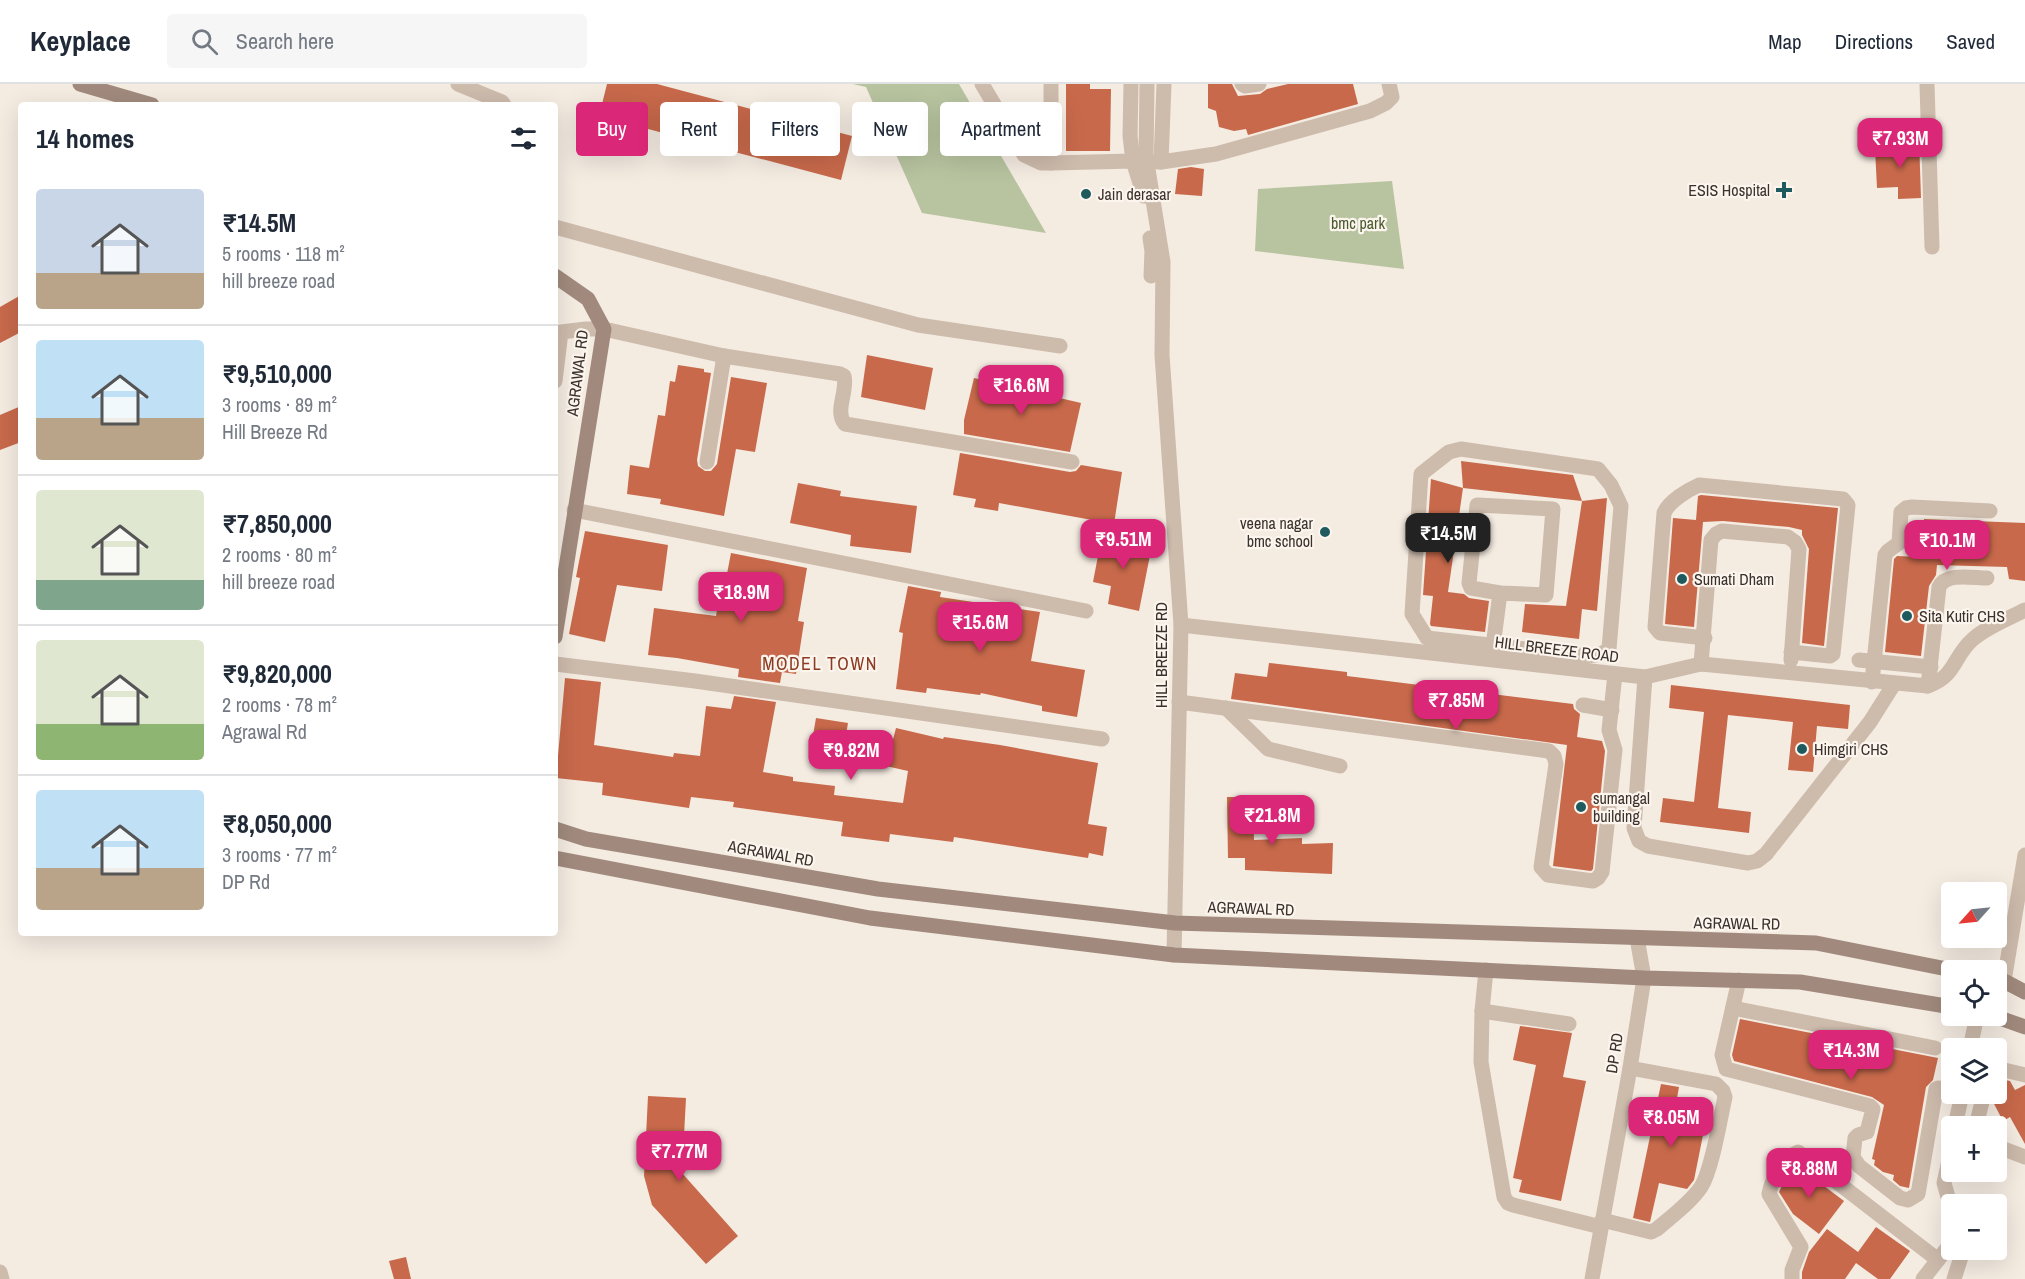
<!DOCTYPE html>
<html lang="en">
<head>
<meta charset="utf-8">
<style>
  :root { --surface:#fff; --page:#f6f6f7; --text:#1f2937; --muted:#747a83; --line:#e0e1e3; --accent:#db2777 }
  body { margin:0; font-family:"Archivo Narrow",sans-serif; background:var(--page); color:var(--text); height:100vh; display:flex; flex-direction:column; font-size:22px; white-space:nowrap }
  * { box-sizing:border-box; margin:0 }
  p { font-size:20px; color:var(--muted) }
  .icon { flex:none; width:33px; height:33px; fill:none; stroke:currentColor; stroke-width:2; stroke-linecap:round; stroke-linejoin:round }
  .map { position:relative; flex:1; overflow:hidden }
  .panel { position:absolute; left:18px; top:18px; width:540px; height:834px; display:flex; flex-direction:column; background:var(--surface); border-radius:6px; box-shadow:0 6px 24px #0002 }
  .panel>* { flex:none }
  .guide { position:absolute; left:576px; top:18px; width:570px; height:54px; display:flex; gap:12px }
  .needle { width:39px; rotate:243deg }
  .fabs { position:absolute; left:1941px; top:798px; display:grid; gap:12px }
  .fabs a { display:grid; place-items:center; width:66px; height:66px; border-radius:6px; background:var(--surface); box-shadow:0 6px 24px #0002; font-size:30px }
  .price { position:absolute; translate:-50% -51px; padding:0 14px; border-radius:12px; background:var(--accent); color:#fff; font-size:20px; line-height:39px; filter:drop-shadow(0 2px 3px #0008) }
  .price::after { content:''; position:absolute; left:50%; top:36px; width:18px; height:14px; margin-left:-9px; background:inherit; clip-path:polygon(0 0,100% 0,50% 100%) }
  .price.selected { background:#222; color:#fff }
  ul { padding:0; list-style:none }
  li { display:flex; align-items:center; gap:18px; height:150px; padding:0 18px }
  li+li { border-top:2px solid var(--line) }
  li span { display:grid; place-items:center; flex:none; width:168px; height:120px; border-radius:6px; color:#555 }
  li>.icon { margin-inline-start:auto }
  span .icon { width:72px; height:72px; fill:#fffc; stroke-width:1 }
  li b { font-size:26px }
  h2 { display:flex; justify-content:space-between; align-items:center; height:72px; padding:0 18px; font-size:26px }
  .pill { padding:0 21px; border-radius:6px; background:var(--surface); box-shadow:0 6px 24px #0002; font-size:21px; line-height:54px }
  .pill.selected { background:var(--accent); color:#fff }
  header { display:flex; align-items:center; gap:36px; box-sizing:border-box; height:84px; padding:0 30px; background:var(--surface); border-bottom:2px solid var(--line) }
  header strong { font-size:28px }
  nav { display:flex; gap:33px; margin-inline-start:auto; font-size:21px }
  .search { width:420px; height:54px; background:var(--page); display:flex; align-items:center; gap:15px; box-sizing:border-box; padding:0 21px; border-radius:6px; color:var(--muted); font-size:22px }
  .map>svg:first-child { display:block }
  .green { fill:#b8c4a0 }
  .building { fill:#c8694b }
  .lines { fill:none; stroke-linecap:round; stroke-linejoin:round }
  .street { stroke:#cdbbac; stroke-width:15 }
  .secondary { stroke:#a18a7d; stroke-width:15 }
  .poi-dot { fill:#1f5a5e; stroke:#fbf5ee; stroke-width:2 }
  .labels { text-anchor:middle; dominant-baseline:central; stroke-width:4.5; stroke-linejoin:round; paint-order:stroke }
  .poi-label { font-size:16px; fill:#3b302b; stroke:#fbf5ee; text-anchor:start }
  .park-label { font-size:16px; fill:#4a5a2e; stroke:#fbf5ee }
  .street-label { font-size:16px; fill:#3b302b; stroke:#fbf5ee }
  .neighbourhood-label { font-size:18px; letter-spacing:1.5px; fill:#8c3b22; stroke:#fbf5ee }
</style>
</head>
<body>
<header>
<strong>Keyplace</strong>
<div class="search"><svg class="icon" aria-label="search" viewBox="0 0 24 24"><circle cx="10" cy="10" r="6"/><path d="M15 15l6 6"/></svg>Search here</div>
<nav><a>Map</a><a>Directions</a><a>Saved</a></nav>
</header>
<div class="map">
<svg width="2025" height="1195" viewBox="0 0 2025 1195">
  <rect width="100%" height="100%" fill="#f4ebe1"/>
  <g class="green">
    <polygon points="853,0 959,0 1046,149 922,129 866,3"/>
    <polygon points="1392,97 1404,185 1255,167 1258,105"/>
  </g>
  <g class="building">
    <polygon points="607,0 657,0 852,52 841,96 599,32"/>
    <polygon points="1066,0 1090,0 1090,5 1111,5 1110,67 1066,67"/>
    <polygon points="1208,0 1232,0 1238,12 1260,10 1267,5 1288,0 1353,0 1358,20 1248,51 1246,45 1234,47 1219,43 1216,27 1208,24"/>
    <polygon points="1919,55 1921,114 1898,115 1898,103 1877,104 1875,65 1897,64 1897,56"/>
    <polygon points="1191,83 1204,85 1202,112 1175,110 1178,85"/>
    <polygon points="21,211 21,248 0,259 0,223"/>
    <polygon points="867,271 933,284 925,326 861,313"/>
    <polygon points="678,281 704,285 704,288 711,289 697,376 698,382 705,387 711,387 717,380 731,293 767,299 755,368 736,365 724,432 660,420 661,415 627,410 630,381 649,384 658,331 665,332 670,297 675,298"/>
    <polygon points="974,294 1081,319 1070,368 964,350 964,336"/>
    <polygon points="21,322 21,358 0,366 0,331"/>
    <polygon points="960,369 1070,388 1076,387 1081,381 1122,388 1114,440 999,419 998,427 974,423 976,415 953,411"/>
    <polygon points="1461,377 1573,391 1582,417 1463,404"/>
    <polygon points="1431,395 1463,404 1448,508 1464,510 1469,514 1489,517 1485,548 1431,542 1430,540 1433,512 1423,511"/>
    <polygon points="798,399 841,407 840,412 917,422 911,469 850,462 851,451 790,439"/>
    <polygon points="1701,411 1838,424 1824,562 1802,559 1809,465 1802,451 1802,446 1789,443 1723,437 1703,438 1694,543 1665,540 1673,434 1696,436 1698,412"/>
    <polygon points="1607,414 1597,527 1582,525 1579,555 1522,548 1525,520 1566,522 1582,417"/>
    <polygon points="1924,435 2025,439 2025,497 2009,495 2007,483 1937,481 1936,491 1929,502 1921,572 1885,568 1894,475 1897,472 1921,473"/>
    <polygon points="585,447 668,461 662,507 617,501 605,558 569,550 580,494 576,493"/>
    <polygon points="1102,451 1152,461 1139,527 1108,520 1111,502 1093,498"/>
    <polygon points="731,469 807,484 798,537 804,538 796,590 782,588 780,599 738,593 739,585 677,574 648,571 654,524 716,532 718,520 721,521"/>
    <polygon points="908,502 941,508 940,513 1040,528 1031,577 1085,586 1077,633 1042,627 1042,622 981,609 980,611 927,604 926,609 896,605 903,549 899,548"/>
    <polygon points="1269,579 1347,588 1347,592 1573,620 1574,625 1580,630 1577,653 1602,657 1605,667 1593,785 1591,787 1553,782 1567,661 1231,615 1235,589 1267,593"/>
    <polygon points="565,594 601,598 594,661 673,673 674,669 700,672 706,622 731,625 734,612 776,618 763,688 793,693 793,697 835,702 834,711 903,719 908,687 886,682 896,644 943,655 944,653 1000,661 1098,679 1088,740 1107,743 1103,772 1089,769 1088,774 954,753 953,758 890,750 889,758 841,752 843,738 733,723 734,718 691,713 689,724 602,711 603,699 556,694"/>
    <polygon points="1671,601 1850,621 1848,645 1817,642 1813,688 1788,686 1793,638 1728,631 1718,724 1751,728 1749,749 1660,738 1663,714 1694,718 1704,628 1669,624"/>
    <polygon points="816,634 848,639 843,669 811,663"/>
    <polygon points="1227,713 1253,713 1254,756 1302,754 1302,760 1333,759 1332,790 1245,786 1245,774 1228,774"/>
    <polygon points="1740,935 1938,974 1933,996 1926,1003 1909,1104 1900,1102 1893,1096 1894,1091 1883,1088 1874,1081 1875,1076 1872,1075 1884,1021 1872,1013 1734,977 1732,971"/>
    <polygon points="1520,942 1572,949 1563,993 1586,997 1561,1117 1519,1108 1522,1096 1513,1094 1536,981 1513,976"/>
    <polygon points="1996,994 2010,997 2015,1006 2025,1001 2025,1060 2010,1033 2003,1037 1992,1016 1994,1010 1996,1010"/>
    <polygon points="1661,1000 1679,1003 1677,1014 1709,1021 1694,1096 1687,1105 1659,1099 1650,1138 1633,1134"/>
    <polygon points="648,1012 686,1014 682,1089 738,1152 706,1180 652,1121 644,1092"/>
    <polygon points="1796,1081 1844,1117 1819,1150 1793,1130 1779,1108 1787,1091"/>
    <polygon points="1876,1143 1910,1167 1890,1195 1878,1195 1856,1179 1845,1195 1802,1195 1802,1188 1809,1168 1827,1145 1858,1168"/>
    <polygon points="406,1173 411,1195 394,1195 389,1177"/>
  </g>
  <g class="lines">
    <g class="street">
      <polyline points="458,0 502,18 504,21"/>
      <polyline points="982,0 1024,71 1041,79 1051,79"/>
      <polyline points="1051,0 1051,79 1133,77 1161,78 1164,0"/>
      <polyline points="1131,0 1130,52 1133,77 1144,112"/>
      <polyline points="1147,0 1146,73 1163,178 1162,271 1181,541 1174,871"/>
      <polyline points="1242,0 1245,2 1259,0"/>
      <polyline points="1927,0 1932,163"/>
      <polyline points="1161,78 1216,70 1370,27 1386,19 1392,13 1389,0"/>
      <polyline points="555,143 918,241 1060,262"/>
      <polyline points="1150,154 1152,167 1151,192"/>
      <path d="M555,297l6,-49 25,-3h18l120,27 116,18 4,2c4,16 -10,35 1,48l227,38"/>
      <polygon points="1461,365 1598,385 1611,401 1621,422 1609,565 1601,570 1588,572 1427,554 1412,530 1421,390 1449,368"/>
      <polyline points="707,378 724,272"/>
      <polyline points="574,426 1086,527"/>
      <path d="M1181,541l464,52 56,-13 227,22c28,-10 25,-29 44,-46 14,-13 36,-21 53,-30"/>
      <path d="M1705,554l-45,-5 -5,-6 9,-114c5,-12 24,-23 35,-28l144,14 5,6 -15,149 -3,2 -39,-4"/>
      <polyline points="1492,570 1500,509 1471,504 1469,499 1477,421 1553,425 1546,511 1500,509"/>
      <polyline points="1859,576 1931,583"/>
      <polyline points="555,580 695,597 1102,655"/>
      <polyline points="1701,580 1711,456 1716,450 1722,447 1788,453 1795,458 1799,465 1791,576"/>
      <polyline points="1645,593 1634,744 1639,757 1648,762 1748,779 1757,777 1766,770 1870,638 1894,600"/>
      <polyline points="1872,598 1885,471 1888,467 1899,459 1901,428 1906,424 1912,423 1990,427"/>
      <path d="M1928,602l11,-99c7,-15 34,-9 48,-9"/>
      <polyline points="1179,618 1549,667 1554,672 1556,680 1541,783 1548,791 1593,797 1598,794 1602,788 1615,666 1609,646 1615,590"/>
      <polyline points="1583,621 1612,626"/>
      <polyline points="1226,624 1268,665 1340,682"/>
      <polyline points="1486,886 1482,927 1481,978 1504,1113 1508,1119 1513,1121 1601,1143"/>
      <polyline points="1739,896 1722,971 1726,985 1870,1022 1873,1025 1867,1048 1858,1051 1855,1054 1853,1073 1859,1082 1900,1114 1908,1116 1918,1110 1936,1005 1938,1004 1952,1006"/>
      <polyline points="2004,897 2025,771"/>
      <polyline points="1733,924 1935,964"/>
      <polyline points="1482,927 1569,940"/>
      <polyline points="1970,964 1977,932"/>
      <polyline points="1996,984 2025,991"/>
      <polyline points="1955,1042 1962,1010"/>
      <polyline points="1976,1042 1984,1010"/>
      <polyline points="1996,1062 2025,1073"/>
      <polyline points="1952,1063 1944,1099 1952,1127"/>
      <path d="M1602,1136l49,12 6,-3c15,-13 33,-26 44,-42 11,-17 19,-68 24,-90l-2,-6 -7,-7 -86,-16"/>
      <polyline points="0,1188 2,1195"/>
      <polyline points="1592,1195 1630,984 1644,894 1637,854"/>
      <path d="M1792,1195v-9l9,-23 -32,-53c3,-16 14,-35 29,-42l140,108"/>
      <polyline points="1923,1195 1952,1158"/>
      <polyline points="1954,1195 1962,1170 1961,1166"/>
    </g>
    <g class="secondary">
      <polyline points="80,0 152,21"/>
      <polyline points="555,192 588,215 604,245 555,553"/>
      <polyline points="555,745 586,755 878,805 1175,839 1816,859 1952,886"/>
      <polyline points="555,774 870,834 1174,871 1644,894 1800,898 1952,923"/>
      <polyline points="1996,896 2004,897 2025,908"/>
      <polyline points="1994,932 2025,943"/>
    </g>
  </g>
  <g class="poi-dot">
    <path d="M1781 97h6v6h6v6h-6v6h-6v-6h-6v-6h6z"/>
    <circle cx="1086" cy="110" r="6"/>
    <circle cx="1325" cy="448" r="6"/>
    <circle cx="1682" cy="495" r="6"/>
    <circle cx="1907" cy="532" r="6"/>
    <circle cx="1802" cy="665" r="6"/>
    <circle cx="1581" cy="723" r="6"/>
  </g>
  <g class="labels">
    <g class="poi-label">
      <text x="1770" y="106" text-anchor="end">ESIS Hospital</text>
      <text x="1098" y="110">Jain derasar</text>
      <text x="1313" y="439" text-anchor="end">veena nagar<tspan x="1313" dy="18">bmc school</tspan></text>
      <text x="1694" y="495">Sumati Dham</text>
      <text x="1919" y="532">Sita Kutir CHS</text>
      <text x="1814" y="665">Himgiri CHS</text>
      <text x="1593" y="714">sumangal<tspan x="1593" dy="18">building</tspan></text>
    </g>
    <g class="park-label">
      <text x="1358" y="139">bmc park</text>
    </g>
    <g class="street-label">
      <text transform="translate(577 289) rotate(-83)">AGRAWAL RD</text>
      <text transform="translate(1557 565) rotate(7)">HILL BREEZE ROAD</text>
      <text transform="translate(1161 571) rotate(-90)">HILL BREEZE RD</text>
      <text transform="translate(771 769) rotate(10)">AGRAWAL RD</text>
      <text transform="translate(1251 824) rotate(2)">AGRAWAL RD</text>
      <text transform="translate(1737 839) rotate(1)">AGRAWAL RD</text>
      <text transform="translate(1614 969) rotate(-81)">DP RD</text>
    </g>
    <g class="neighbourhood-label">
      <text x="820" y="579">MODEL TOWN</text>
    </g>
  </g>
</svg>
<div class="fabs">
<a><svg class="needle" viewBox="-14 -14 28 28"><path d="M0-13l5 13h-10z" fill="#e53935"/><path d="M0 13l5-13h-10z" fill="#747a83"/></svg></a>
<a><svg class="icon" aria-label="locate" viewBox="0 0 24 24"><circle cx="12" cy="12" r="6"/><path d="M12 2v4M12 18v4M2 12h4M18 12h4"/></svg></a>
<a><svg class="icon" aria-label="layers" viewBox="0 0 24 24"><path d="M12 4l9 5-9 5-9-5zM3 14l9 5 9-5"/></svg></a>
<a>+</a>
<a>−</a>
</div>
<b class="price" style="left:1900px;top:85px">₹7.93M</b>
<b class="price" style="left:1021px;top:332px">₹16.6M</b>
<b class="price selected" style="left:1448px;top:480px">₹14.5M</b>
<b class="price" style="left:1123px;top:486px">₹9.51M</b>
<b class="price" style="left:1947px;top:487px">₹10.1M</b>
<b class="price" style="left:741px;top:539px">₹18.9M</b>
<b class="price" style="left:980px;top:569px">₹15.6M</b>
<b class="price" style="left:1456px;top:647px">₹7.85M</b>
<b class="price" style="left:851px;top:697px">₹9.82M</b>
<b class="price" style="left:1272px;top:762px">₹21.8M</b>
<b class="price" style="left:1851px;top:997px">₹14.3M</b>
<b class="price" style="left:1671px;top:1064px">₹8.05M</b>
<b class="price" style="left:679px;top:1098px">₹7.77M</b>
<b class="price" style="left:1809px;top:1115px">₹8.88M</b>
<div class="guide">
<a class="pill selected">Buy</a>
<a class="pill">Rent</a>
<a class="pill">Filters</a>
<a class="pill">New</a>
<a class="pill">Apartment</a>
</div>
<section class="panel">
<h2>14 homes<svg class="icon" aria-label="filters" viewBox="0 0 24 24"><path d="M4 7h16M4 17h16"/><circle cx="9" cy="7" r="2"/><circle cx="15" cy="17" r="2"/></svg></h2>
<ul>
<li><span style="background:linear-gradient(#c9d6e8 70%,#b9a48a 0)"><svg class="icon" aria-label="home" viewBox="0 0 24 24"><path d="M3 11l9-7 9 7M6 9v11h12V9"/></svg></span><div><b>₹14.5M</b><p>5 rooms · 118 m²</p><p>hill breeze road</p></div></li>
<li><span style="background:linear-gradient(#bfe0f5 65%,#b9a48a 0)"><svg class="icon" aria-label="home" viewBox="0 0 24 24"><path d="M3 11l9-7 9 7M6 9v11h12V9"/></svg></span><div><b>₹9,510,000</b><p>3 rooms · 89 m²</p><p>Hill Breeze Rd</p></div></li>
<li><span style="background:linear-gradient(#dfe7d0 75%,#7fa58c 0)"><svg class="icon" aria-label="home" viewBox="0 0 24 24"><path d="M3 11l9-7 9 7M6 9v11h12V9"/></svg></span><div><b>₹7,850,000</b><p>2 rooms · 80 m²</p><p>hill breeze road</p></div></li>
<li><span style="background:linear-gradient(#dfe7d0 70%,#8fb573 0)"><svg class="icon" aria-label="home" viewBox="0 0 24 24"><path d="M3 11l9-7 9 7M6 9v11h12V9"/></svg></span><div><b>₹9,820,000</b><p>2 rooms · 78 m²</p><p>Agrawal Rd</p></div></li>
<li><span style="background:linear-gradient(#bfe0f5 65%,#b9a48a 0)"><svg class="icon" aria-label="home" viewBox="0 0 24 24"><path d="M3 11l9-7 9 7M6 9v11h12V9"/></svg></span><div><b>₹8,050,000</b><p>3 rooms · 77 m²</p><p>DP Rd</p></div></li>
</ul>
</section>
</div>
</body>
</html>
